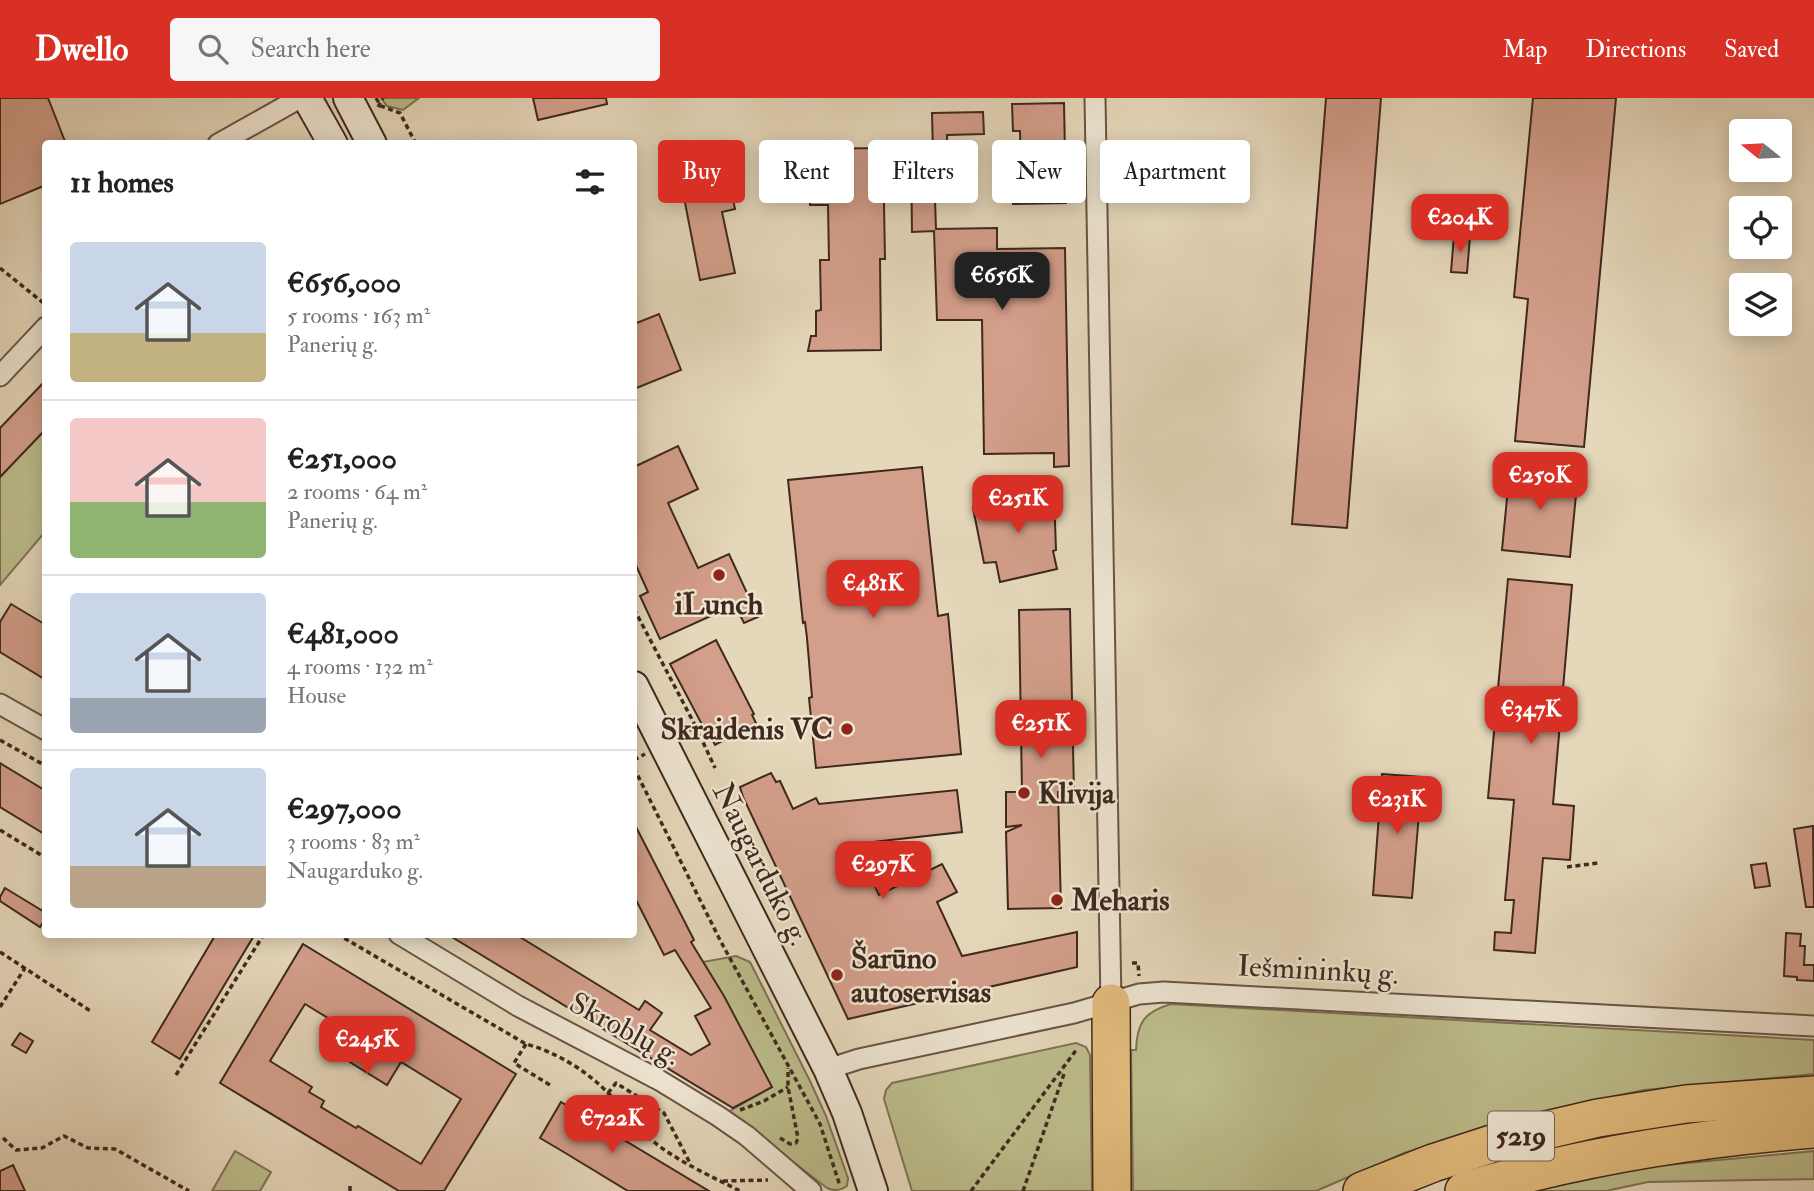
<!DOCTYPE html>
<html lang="en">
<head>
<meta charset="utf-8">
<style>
  :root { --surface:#fff; --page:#f6f6f6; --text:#222; --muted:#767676; --line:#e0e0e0; --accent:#d93025 }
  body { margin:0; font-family:"IM FELL Double Pica",serif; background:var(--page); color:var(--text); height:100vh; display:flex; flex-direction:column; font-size:26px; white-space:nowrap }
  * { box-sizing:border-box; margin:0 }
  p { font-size:23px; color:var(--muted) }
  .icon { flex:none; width:38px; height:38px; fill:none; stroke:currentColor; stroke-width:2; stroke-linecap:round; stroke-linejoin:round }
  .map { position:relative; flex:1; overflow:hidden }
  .drawer { position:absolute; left:42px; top:42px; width:595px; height:798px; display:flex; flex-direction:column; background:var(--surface); border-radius:7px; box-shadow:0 4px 18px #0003 }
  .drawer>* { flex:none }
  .banner { position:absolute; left:658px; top:42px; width:665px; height:63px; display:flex; gap:14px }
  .needle { width:46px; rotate:288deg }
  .fabs { position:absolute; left:1729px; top:21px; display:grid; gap:14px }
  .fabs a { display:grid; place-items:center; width:63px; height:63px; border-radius:7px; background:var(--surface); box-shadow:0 4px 18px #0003; font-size:35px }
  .price { position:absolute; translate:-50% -60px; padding:0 16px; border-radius:14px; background:var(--accent); color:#fff; font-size:23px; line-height:46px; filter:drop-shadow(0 2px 4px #0008) }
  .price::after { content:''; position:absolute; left:50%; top:42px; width:21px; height:16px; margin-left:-10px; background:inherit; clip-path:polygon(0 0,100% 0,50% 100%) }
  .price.selected { background:#222; color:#fff }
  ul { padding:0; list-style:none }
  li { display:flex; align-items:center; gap:21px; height:175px; padding:0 28px }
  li+li { border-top:2px solid var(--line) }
  li span { display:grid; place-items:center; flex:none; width:196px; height:140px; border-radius:7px; color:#555 }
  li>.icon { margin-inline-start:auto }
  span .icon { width:84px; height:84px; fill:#fffc; stroke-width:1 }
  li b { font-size:30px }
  h2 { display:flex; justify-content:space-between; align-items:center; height:84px; padding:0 28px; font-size:30px }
  .chip { padding:0 24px; border-radius:7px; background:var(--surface); box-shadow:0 4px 18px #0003; font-size:24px; line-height:63px }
  .chip.selected { background:var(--accent); color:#fff }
  header { display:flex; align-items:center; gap:42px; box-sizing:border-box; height:98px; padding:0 35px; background:var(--accent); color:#fff }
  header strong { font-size:33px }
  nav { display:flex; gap:38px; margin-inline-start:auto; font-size:24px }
  .search { width:490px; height:63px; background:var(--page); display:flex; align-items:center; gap:18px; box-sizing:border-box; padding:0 24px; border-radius:7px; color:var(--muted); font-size:26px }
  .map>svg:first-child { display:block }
  .green { fill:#bcbc8b; stroke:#7e7254; stroke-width:2 }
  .building { fill:#d39e8a; stroke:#3f281e; stroke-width:2; fill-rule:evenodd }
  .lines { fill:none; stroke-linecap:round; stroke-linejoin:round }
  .street-casing { stroke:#685445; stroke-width:23 }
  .secondary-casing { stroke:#3f281e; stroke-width:32 }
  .highway-casing { stroke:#3f281e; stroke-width:40 }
  .path { stroke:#3f281e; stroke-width:3.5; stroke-dasharray:5 3.5; stroke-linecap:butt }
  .street { stroke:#eee5d2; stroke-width:19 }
  .secondary { stroke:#eee5d2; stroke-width:28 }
  .highway { stroke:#e2bc7d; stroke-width:37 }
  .poi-dot { fill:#8f2418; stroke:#eee5d2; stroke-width:2.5 }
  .labels { text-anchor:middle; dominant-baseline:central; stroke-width:5; stroke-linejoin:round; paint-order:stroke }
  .shield { fill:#eee5d2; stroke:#746154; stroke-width:2 }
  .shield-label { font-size:28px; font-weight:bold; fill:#3f281e }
  .poi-label { font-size:30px; font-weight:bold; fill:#3f281e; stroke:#eee5d2; text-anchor:start }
  .street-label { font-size:30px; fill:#3f281e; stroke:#eee5d2 }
</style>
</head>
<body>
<header>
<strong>Dwello</strong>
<div class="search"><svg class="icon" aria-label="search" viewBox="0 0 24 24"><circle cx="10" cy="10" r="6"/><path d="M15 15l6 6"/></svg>Search here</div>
<nav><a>Map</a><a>Directions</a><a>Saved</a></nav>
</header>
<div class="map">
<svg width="1814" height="1093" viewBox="0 0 1814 1093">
  <rect width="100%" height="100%" fill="#e5d7ba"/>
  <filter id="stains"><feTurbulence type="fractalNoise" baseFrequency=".00286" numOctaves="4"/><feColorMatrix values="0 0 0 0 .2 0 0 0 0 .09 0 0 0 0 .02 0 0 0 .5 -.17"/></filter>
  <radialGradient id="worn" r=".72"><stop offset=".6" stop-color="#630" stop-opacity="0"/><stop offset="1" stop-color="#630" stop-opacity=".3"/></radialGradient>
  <g class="green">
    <polygon points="381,0 419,0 403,12 387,8"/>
    <polygon points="45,331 45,434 0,487 0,379"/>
    <path d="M736,858l14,6 61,121 15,33 22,62 -1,8c-8,5 -13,5 -20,2l-99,-76 44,-25 -69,-125z"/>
    <path d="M1171,906l643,36v34l-170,16 -124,26 -116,37 -88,38h-183l-2,-141h5c1,-27 8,-38 35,-46z"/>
    <polygon points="1076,945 1086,949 1090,957 1092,1093 912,1093 884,1001 886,992 892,985"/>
    <polygon points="235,1053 271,1074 260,1093 212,1093"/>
    <polygon points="1814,1053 1814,1081 1648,1084 1606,1093 1534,1093 1645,1069"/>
  </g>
  <g class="building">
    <polygon points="0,0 48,0 66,46 46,46 46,87 0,106"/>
    <polygon points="533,0 606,0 607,6 538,22"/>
    <polygon points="1326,0 1381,0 1347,430 1292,426"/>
    <polygon points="1533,0 1616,0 1584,349 1515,343 1528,201 1514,199"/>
    <polygon points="1064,5 1066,105 1013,106 1013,79 1021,79 1020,33 1013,33 1012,6"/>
    <polygon points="983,14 984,36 947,37 948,72 934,73 936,131 997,130 997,151 1065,150 1069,368 1054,369 1054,355 984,356 982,222 937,222 934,133 912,134 911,55 933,55 932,15"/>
    <polygon points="721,43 735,111 722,114 735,175 700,182 675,53"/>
    <polygon points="883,50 885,161 880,161 881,252 808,253 811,238 816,238 816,213 821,212 820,162 829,162 828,107 810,107 810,51"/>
    <polygon points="1430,107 1450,109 1449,123 1429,121"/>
    <polygon points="1454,137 1470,138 1467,175 1451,174"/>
    <polygon points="659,216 681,272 634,291 634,226"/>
    <polygon points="46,282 46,331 0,379 0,330"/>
    <polygon points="678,348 698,391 668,405 698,470 729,456 758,519 744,525 735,507 660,541 640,498 648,494 634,463 634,369"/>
    <polygon points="922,369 938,518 948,516 961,656 816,670 809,600 812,599 807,540 805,524 803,525 788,382"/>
    <polygon points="1510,369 1578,376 1570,459 1502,452"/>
    <polygon points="1000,396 1054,397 1056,452 1053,453 1057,471 1000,484 996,464 984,465 973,410 1000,405"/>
    <polygon points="1508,481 1572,487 1553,706 1574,708 1570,762 1543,760 1535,855 1494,852 1495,834 1511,835 1514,802 1505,802 1514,702 1488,700"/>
    <polygon points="11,506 46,527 46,582 0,554 0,524"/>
    <polygon points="1070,511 1074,694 1058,694 1061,810 1008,811 1006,734 1022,727 1006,729 1006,694 1022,694 1019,512"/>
    <polygon points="716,542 754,616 752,617 756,625 715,647 710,637 708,638 670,566"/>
    <polygon points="0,665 46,693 46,737 0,709"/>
    <polygon points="771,675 776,684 780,683 793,711 816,700 819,706 957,692 962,734 863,745 875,768 867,771 879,797 942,766 957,794 937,804 962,858 1077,834 1077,869 848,921 743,699 740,689"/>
    <polygon points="1382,676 1422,679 1412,800 1373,797"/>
    <polygon points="634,725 694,842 691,844 724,898 772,989 733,1010 447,836 515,836 639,912 645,903 662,915 650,932 691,957 710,946 695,918 711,910 675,852 664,857 634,798"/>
    <polygon points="1813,728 1814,809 1806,809 1794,731"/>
    <polygon points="1766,765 1770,788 1755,790 1751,767"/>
    <polygon points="5,790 46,815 46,820 40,829 0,803 0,799"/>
    <polygon points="1786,835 1801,836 1800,848 1805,848 1804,867 1814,867 1814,883 1797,882 1797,879 1784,878"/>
    <polygon points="216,836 255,836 180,961 152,944"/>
    <path d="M303,846l213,130 -72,117h-45l-179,-108zM305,906l41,25 -14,22 55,34 14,-23 60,37 -40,65 -63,-38 -2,2 -35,-21 3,-6 -15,-9 3,-5 -42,-26z"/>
    <polygon points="20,935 33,943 26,955 12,947"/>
    <polygon points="561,1004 709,1093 628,1093 562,1053 540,1040"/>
    <polygon points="13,1067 25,1093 0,1093 0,1073"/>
  </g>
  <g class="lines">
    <g class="street-casing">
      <g id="street">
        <polyline points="1095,0 1111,905"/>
        <polyline points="218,46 300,0"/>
        <polyline points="0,278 46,229"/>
        <polyline points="0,606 46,632"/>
        <polyline points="399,836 518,908 659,982 718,1018 747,1038 811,1093"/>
        <polyline points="828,971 859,961 1074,915 1139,896 1164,894 1814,928"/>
      </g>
    </g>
    <g class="secondary-casing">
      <g id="secondary">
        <polyline points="307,0 333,46"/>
        <polyline points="348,0 372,46"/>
        <polyline points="634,588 828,971 847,1015 873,1093"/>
      </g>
    </g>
    <g class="highway-casing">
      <g id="highway">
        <polyline points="1111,905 1112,1093"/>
        <polyline points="1362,1093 1433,1065 1504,1042 1598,1020 1686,1006 1814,997"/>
        <path d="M1464,1093c113,-34 233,-53 350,-62"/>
      </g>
    </g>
    <g class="path">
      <polyline points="376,0 381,8 400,15 416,46"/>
      <polyline points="378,9 383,0"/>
      <polyline points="0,170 46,207"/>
      <polyline points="634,511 696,629 682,636"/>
      <polyline points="696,629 715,670"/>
      <polyline points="0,642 46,668"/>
      <polyline points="634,662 645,656"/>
      <polyline points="634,670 720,842 820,1026 840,1088"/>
      <polyline points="0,732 46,760"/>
      <polyline points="1567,769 1598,765"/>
      <path d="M337,836l189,110c30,8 61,27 82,49 14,14 25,31 40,44 26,23 61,38 92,54"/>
      <polyline points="0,854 92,914"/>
      <polyline points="1132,865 1138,865 1139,878"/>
      <polyline points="0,909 25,870"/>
      <polyline points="526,946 514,965 550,987"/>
      <polyline points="176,977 264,836"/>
      <polyline points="608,995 616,985 664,1015 690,1065"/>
      <polyline points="740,1012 764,1003 788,989"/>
      <polyline points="3,1040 16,1052 42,1050 64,1038 88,1050 115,1051 189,1093"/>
      <polyline points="780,1040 790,1046 796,1045 798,1040 788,989 788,970"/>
      <polyline points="723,1083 768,1082"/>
      <polyline points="350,1093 350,1087"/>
      <polyline points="971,1093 1077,951"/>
      <polyline points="1023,1093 1065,973"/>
    </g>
    <use href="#street" class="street"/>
    <use href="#secondary" class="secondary"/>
    <use href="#highway" class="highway"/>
  </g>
  <g class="poi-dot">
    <circle cx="719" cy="477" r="7"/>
    <circle cx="847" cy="631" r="7"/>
    <circle cx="1024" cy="695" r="7"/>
    <circle cx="1057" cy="802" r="7"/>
    <circle cx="837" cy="877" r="7"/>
  </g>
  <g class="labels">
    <rect class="shield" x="1488" y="1013.5" width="66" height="49" rx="5"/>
    <g class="shield-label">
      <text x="1521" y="1038">5219</text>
    </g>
    <g class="poi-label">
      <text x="719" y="506" text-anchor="middle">iLunch</text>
      <text x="833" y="631" text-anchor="end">Skraidenis VC</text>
      <text x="1038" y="695">Klivija</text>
      <text x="1071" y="802">Meharis</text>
      <text x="851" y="860">Šarūno<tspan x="851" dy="34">autoservisas</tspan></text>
    </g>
    <g class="street-label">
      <text transform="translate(761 766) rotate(63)">Naugarduko g.</text>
      <text transform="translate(1318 872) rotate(3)">Iešmininkų g.</text>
      <text transform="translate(625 931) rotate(28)">Skroblų g.</text>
    </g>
  </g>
  <rect width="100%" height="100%" filter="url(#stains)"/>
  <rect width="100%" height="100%" fill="url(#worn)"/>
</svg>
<div class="fabs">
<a><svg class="needle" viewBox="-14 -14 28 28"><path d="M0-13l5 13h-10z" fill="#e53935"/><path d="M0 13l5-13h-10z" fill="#767676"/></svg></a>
<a><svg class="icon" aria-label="locate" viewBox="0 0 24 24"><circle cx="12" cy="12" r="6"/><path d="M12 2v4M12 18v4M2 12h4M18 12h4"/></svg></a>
<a><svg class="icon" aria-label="layers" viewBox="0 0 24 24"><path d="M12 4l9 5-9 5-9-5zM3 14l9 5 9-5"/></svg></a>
</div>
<b class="price" style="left:1460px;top:156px">€204K</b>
<b class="price selected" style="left:1002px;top:214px">€656K</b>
<b class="price" style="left:1540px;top:414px">€250K</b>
<b class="price" style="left:1018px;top:437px">€251K</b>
<b class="price" style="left:873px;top:522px">€481K</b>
<b class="price" style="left:1531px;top:648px">€347K</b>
<b class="price" style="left:1041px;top:662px">€251K</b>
<b class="price" style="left:1397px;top:738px">€231K</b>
<b class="price" style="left:883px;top:803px">€297K</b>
<b class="price" style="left:367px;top:978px">€245K</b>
<b class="price" style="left:612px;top:1057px">€722K</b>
<div class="banner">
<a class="chip selected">Buy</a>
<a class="chip">Rent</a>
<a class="chip">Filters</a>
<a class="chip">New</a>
<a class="chip">Apartment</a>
</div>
<section class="drawer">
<h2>11 homes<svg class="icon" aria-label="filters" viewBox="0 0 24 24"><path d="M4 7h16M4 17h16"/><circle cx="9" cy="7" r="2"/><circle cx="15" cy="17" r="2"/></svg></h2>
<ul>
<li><span style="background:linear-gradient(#c9d6e8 65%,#c2b280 0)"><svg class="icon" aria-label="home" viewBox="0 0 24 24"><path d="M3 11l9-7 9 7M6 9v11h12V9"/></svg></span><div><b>€656,000</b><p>5 rooms · 163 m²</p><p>Panerių g.</p></div></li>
<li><span style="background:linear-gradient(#f6c9c9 60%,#8fb573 0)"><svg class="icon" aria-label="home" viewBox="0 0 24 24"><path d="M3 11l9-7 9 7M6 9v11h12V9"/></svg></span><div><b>€251,000</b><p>2 rooms · 64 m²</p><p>Panerių g.</p></div></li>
<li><span style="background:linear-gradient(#c9d6e8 75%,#9aa5b1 0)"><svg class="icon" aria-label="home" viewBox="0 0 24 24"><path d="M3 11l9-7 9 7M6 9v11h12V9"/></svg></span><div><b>€481,000</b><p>4 rooms · 132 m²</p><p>House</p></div></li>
<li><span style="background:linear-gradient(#c9d6e8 70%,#b9a48a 0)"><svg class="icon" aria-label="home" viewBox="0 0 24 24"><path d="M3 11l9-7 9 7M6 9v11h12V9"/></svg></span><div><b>€297,000</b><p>3 rooms · 83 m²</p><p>Naugarduko g.</p></div></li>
</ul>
</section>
</div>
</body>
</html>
